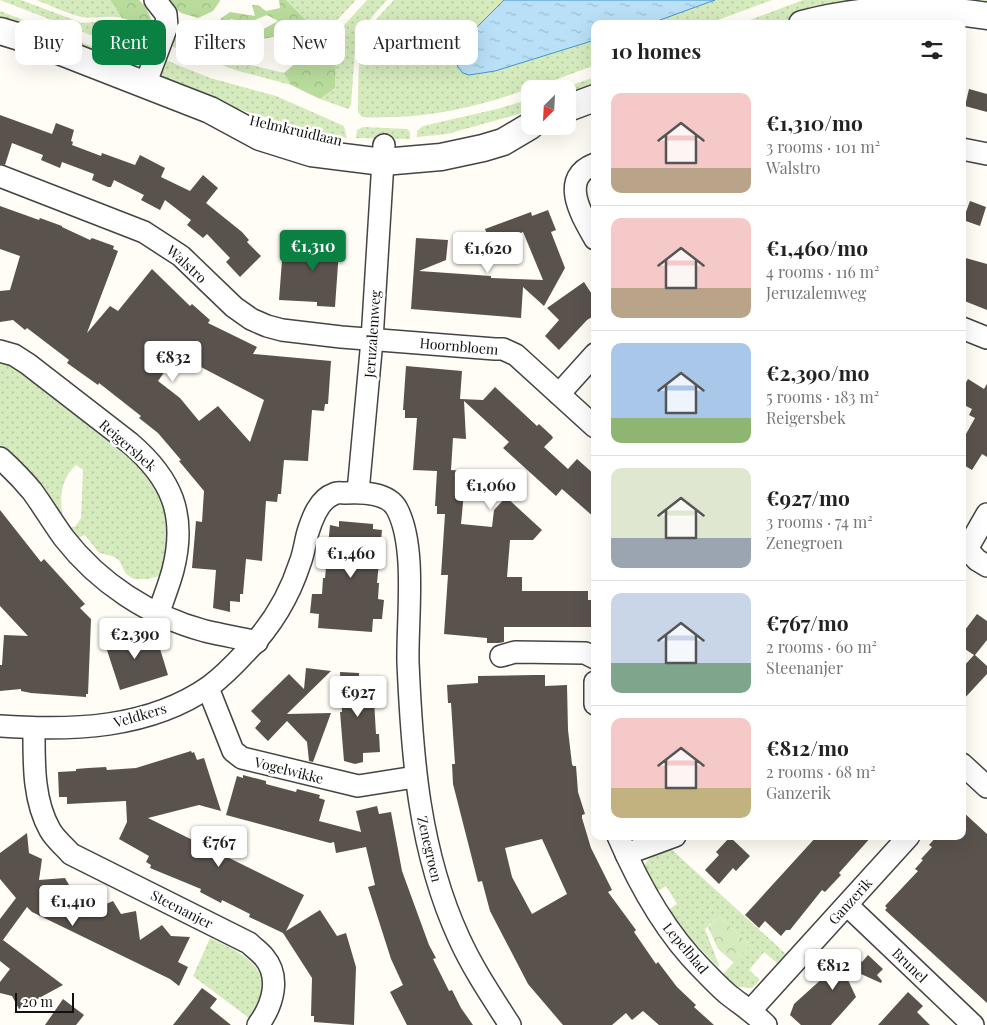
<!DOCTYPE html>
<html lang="en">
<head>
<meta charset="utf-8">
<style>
  :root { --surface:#fff; --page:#f6f6f6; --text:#222; --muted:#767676; --line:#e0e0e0; --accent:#0b8043 }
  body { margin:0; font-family:"Playfair Display",serif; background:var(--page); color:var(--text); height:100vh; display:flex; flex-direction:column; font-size:19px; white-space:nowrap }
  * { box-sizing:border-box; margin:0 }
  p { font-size:16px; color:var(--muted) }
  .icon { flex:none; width:28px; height:28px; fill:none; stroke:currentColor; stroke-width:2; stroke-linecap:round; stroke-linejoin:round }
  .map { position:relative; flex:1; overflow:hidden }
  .sheet { position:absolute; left:591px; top:20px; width:375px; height:820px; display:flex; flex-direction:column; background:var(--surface); border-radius:10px; box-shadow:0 5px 20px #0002 }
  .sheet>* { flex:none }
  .hud { position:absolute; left:15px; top:20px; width:475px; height:45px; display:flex; gap:10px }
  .needle { width:32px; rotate:204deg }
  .tools { position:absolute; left:521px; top:80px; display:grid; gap:10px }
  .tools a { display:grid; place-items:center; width:55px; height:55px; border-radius:10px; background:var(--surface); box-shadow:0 5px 20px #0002; font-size:25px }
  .scale { position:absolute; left:15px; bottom:12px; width:59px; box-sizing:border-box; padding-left:5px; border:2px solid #111; border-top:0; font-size:14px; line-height:18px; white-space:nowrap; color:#111; -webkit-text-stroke:4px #fff; paint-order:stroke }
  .price { position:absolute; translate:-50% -42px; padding:0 11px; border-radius:5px; background:#fff; color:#222; font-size:16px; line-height:32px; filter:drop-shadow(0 1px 2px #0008) }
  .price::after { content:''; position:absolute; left:50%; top:30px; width:15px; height:11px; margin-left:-8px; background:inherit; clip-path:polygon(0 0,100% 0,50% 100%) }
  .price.on { background:var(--accent); color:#fff }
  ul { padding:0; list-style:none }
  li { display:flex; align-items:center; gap:15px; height:125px; padding:0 20px }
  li+li { border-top:1px solid var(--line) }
  li span { display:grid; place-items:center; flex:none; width:140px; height:100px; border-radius:10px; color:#555 }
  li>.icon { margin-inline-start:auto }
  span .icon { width:60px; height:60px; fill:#fffc; stroke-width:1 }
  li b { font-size:21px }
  h2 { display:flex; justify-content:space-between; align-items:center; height:60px; padding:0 20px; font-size:21px }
  .tag { padding:0 18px; border-radius:10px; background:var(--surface); box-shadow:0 5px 20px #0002; font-size:18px; line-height:45px }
  .tag.on { background:var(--accent); color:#fff }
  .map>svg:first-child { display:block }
  .grass { fill:url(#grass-dots) }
  .forest { fill:url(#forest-crowns) }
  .park { fill:url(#park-crowns) }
  .water { fill:url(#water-ripples); stroke:#3f96cf }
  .building { fill:#5a524d; fill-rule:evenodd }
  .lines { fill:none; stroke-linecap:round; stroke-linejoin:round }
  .minor-casing { stroke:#444; stroke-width:24 }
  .tertiary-casing { stroke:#444; stroke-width:29 }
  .minor { stroke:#fff; stroke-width:21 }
  .tertiary { stroke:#fff; stroke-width:26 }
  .labels { text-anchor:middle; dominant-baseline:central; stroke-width:5; stroke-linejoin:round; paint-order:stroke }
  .street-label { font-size:14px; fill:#111; stroke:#fff }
</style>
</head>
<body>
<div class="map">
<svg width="987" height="1025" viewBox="0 0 987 1025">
  <defs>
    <pattern id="grass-dots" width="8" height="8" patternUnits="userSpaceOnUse" patternTransform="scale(1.25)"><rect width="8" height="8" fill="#d5ebbd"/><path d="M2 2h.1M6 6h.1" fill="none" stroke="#b6c8a1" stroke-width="1.8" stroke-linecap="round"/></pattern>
    <pattern id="forest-crowns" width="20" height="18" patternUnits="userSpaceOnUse" patternTransform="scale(1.25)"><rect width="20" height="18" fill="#b9dc9c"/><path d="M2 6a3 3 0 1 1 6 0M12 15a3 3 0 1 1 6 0" fill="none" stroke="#9ebc85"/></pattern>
    <pattern id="park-crowns" width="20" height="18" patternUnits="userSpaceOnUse" patternTransform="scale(1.25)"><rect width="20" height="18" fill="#d5ebbd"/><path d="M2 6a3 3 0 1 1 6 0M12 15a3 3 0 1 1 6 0" fill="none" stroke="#b6c8a1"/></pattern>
    <pattern id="water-ripples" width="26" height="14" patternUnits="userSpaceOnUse" patternTransform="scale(1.25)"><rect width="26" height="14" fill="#b9e0f7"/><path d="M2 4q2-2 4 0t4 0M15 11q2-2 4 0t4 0" fill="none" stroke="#9ebfd3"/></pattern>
  </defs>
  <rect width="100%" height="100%" fill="#fffdf5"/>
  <g class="grass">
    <polygon points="0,0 21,0 82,23 115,21 122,22 157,35 154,44 131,37 93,36"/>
    <path d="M36,0h74l12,18c-13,-3 -26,1 -40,-1 -15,-3 -32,-12 -46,-17z"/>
    <polygon points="286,0 356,0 322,36"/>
    <path d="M367,0h20c-15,16 -26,29 -32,49l-4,56 -3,4 -28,-10 15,-11 1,-28 -9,-16z"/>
    <path d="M394,0h110l-44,44 9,31 26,-4 100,-31v25c-65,24 -133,51 -202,52 -11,0 -21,1 -31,0l-4,-5c1,-24 -2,-57 9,-78 6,-13 17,-23 27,-34z"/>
    <polygon points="715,0 772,0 707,24 649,24"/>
    <polygon points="803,0 987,0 987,8 807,14 771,24 739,24"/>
    <polygon points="0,11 91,46 103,47 129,47 149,53 142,64 131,70 0,22"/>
    <polygon points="170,40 211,59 220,52 231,60 284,73 291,85 235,70 168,45"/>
    <polygon points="163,59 210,78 276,96 344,126 347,138 308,130 221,104 162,79 161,71"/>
    <polygon points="595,77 595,89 568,99 568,89 561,89"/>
    <polygon points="530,99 530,111 447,134 417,137 417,131 423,126 497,109"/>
    <polygon points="363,127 407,129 410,132 410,139 356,138 357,130"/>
    <path d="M0,359l8,2 129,97 27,41 6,40 -7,36 -15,4h-14l-8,-5 -7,-14 -7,-4 -13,-3 -14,-18 -10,4 -9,-17 5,5h4l6,-9 2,-48 -7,-5c-15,14 -17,32 -13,52l-63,-66z"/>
    <path d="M671,849l115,105 -9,9 -13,-11 -15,18 11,10 -8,8 -14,-1 -15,-13 27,-29 -31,-29 -14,13 14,36 -1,2 -25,-26 -7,-1 -21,-28 12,-8 -11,-18 -13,8c-12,-29 -14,-35 18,-45z"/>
    <path d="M210,938c39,18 70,34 39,80l-56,-42z"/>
  </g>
  <g class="forest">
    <polygon points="110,0 139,0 145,6 156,29 122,18"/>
    <polygon points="166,0 220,0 220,1 213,11 198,18 181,13"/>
    <polygon points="279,0 286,0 322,36 336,60 335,88 320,99 291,85 284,73 306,54 297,33 256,40 262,30 278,21 267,15 247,23 231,19 225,25 220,19 230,12 255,16 252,5 258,5 266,11 280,8"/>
    <polygon points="178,27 215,38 223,44 220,52 211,59 170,40 175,28"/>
  </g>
  <polygon class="park" points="719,916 750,945 734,963 718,949 708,927"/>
  <polygon class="water" points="504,0 715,0 649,24 595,24 595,40 495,71 469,75 463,73 458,67 455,55 460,44"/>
  <g class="building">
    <polygon points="969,89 987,94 987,112 965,106"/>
    <polygon points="0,115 52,134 56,123 74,130 71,141 73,142 72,145 101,156 102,153 135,165 140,155 165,168 161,177 190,191 203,175 218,188 206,203 242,232 249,240 247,242 261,256 240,277 226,262 230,258 207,234 203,238 187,225 191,220 165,200 160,210 141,200 144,195 114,180 111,187 108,187 92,180 94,174 62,162 60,168 41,160 43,155 12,143 5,165 0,164"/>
    <polygon points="970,201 986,207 980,226 963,220"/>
    <path d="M0,206l39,14 1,-2 22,8v1l28,13 2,-2 22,8 -1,3 5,2 -31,82 23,-27 8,5 34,-42 38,37 2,-2 18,16 -2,3 49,24 -4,7 78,7 -3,43h-3l-1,7 -12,-1 -4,51 -24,-1 -3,34h-3l-1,8 -11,-1 -4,60 -16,-2 -3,35h-3v8l-10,-1v11l-17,-4 3,-38 -24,-2 4,-47 6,1 2,-31 -25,-30 2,-1 -23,-27 -19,-15 2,-2 -42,-33 -1,2 -31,-22 2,-3 -42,-32 -2,2 -12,-10 -13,2v-31l10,-1 10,-34 -20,-7zM180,350l17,15 67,35 -14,42 -32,-36 -19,15 -19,-23 -22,-17 17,-24 -5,-6 6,4z"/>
    <polygon points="548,210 556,230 551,232 565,268 544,306 523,287 521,318 411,309 416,238 448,240 446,260 419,271 491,276 491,278 543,280 523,232 491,244 485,229 531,212 532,216"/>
    <polygon points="303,234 340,236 335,307 317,306 317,302 279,300 282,260 301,262"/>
    <polygon points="962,257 987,264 987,310 962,300"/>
    <polygon points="584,282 595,299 595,315 587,320 559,350 545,336 559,320 547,308"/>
    <polygon points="406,366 462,371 460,399 483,400 495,387 537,426 539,424 552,436 553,438 544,447 568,469 577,459 595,475 595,518 562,489 556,496 503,448 509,442 464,401 466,439 453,438 451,470 466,471 461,524 492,527 494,510 506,497 542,530 533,540 510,540 507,577 522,577 522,591 588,591 588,600 595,600 595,627 504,627 504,642 499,643 487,643 487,638 444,634 448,575 441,575 445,514 437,514 437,506 435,506 437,471 413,470 417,418 405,418 405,410 403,410"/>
    <polygon points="968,379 984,389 987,384 987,457 982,454 972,470 962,464 962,441 975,418 969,415 972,409 962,404 962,389"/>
    <polygon points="0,510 41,562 44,559 85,604 80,608 91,619 88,694 86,694 86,697 31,693 21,691 21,689 0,691 0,665 2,665 4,635 28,636 0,606"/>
    <polygon points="339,521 373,524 373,529 382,530 377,583 379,583 378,599 384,600 382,619 373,619 372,632 318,628 319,614 310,613 312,594 322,594 323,578 325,578 330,525 339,527"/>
    <polygon points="977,614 987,621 987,640 975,655 987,666 987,674 962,701 962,668 974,655 962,647 962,634"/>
    <polygon points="126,628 134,656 146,634 157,639 168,675 120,690 105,644 116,632"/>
    <polygon points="306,668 331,671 287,714 331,713 313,762 309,761 307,742 287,721 268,741 255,728 261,721 251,711 289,674 304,689"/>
    <polygon points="340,672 359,673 359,682 377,681 377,700 374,700 376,734 379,734 380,752 363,753 363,762 355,764 344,761 340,712 342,712"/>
    <path d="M534,675h11v11l22,-1 1,45 4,34 1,2h3l2,26 7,22 -3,1v3l9,30 21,42 -4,2 28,38 -2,2 22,32 2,-2 19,25 19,18 -2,2 20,18h-55l-16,-14 -11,9 -6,-7 -14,12h-49l-35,-41 -38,-73 -8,-30 -4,1 -25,-98 -1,-20h3l-4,-61h-3l-1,-18 31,-2v-7zM542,839l25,55 -35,20 -20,-37 -7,-29z"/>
    <polygon points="191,751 192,753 194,752 197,760 204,758 221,811 199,805 148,818 304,895 286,931 320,910 337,936 346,933 356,967 354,1025 314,1022 314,1016 311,1016 312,978 283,933 249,917 250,914 222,900 221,903 200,892 201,889 150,868 151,865 146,862 149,856 119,839 127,822 126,801 67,804 67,797 59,797 58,772 76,771 76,769 88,768 106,767 107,770 136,768"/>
    <polygon points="243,775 266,781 266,784 296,792 297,789 320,795 319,798 325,800 319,821 361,832 356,811 377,806 379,814 391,812 402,871 429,945 436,958 433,959 449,991 452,990 461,1008 473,1025 407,1025 390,992 403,985 391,959 368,887 375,885 366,847 336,853 334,842 330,843 226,815 237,776 243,778"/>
    <polygon points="962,811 987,834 987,1003 885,910 887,908 885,906 918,871 915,869 923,860 921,859 932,847 929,845 937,836 962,836"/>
    <polygon points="27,833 29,853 42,859 39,880 65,878 72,890 86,886 90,911 113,901 121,914 136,911 140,940 162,925 171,936 190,937 178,962 188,967 179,986 170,979 32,912 27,907 3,940 63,985 19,1009 12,996 0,993 0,982 10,969 0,961 0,919 16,898 0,879 0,853"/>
    <polygon points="817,836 872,836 839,873 841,875 825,892 822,890 790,930 786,930 781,936 765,921 759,928 745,915"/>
    <polygon points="730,837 750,856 736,871 733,868 719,884 705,870 719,855 716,852"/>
    <polygon points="849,950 862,962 868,955 883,969 877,975 882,981 881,983 841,965 856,997 831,1025 801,1025 790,1015 794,1004 825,976 836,955 837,957"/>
    <polygon points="202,988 217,999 210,1008 231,1025 173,1025"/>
    <polygon points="908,992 923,1006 917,1012 930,1025 878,1025"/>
    <polygon points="63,999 84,1015 76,1025 45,1025"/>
  </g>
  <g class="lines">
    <g class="minor-casing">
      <g id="minor">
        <polyline points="145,85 167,26 166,14 155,0"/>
        <polyline points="962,149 987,154"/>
        <path d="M595,164c-37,14 -13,52 0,75"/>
        <polyline points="0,176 144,232 181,256 234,307 251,319 267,326 282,330 341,337 495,349 503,349 516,355 595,427"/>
        <polyline points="962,328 987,338"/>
        <path d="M0,351l14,4 14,9 102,79c42,36 57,72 43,127 -4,15 -10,30 -15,44"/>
        <polyline points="559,394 595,354"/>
        <path d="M0,458c11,10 22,21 32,33 11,15 21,32 32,47 35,45 85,78 141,93 17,4 34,7 52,11"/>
        <polyline points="358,492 372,340 384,145"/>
        <polyline points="967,549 977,560 987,566"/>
        <polyline points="962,551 967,549 987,514"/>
        <polyline points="501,656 515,652 585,653 595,658"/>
        <polyline points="595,682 595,704"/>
        <polyline points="208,688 233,751 242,758 358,786 415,777"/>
        <path d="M0,726c71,5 149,3 210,-40 13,-10 24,-21 35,-33 25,-25 44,-56 55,-90 4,-10 5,-21 8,-31 4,-13 11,-33 26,-38 3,-2 7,-1 10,-1 17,-1 44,-1 53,16 20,38 10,110 11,153 4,95 11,189 51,276 14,31 33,59 51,87"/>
        <path d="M34,729c0,34 -1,71 16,101 5,9 14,16 21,24l178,89c5,5 11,9 15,14 17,20 9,48 -6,68"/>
        <polyline points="962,764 987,787"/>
        <path d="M618,836c21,49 47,96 84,133 9,9 18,19 28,27 13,10 24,17 36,29"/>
        <polyline points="626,854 675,836"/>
        <polyline points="847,905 973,1025"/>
        <polyline points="751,1010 909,836"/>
      </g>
    </g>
    <g class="tertiary-casing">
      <g id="tertiary">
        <path d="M802,24c61,-16 123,-18 185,-8"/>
        <polyline points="0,31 33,41 210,110 260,137 311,153 383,162 441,157 483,148 503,142 530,126"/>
        <polyline points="568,108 595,98"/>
      </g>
    </g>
    <use href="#minor" class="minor"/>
    <use href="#tertiary" class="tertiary"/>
  </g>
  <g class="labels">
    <g class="street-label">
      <text transform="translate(296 130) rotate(13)">Helmkruidlaan</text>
      <text transform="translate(187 264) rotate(42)">Walstro</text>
      <text transform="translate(372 334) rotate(-86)">Jeruzalemweg</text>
      <text transform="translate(459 346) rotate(5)">Hoornbloem</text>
      <text transform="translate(128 445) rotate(41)">Reigersbek</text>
      <text transform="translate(140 715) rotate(-16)">Veldkers</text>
      <text transform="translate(289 770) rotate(14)">Vogelwikke</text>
      <text transform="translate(430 849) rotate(77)">Zenegroen</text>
      <text transform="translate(850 901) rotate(-48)">Ganzerik</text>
      <text transform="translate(182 909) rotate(27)">Steenanjer</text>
      <text transform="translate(686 948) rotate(50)">Lepelblad</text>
      <text transform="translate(910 965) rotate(44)">Brunel</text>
    </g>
  </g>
</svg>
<div class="tools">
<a><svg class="needle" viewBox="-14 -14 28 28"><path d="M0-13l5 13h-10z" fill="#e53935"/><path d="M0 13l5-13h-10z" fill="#767676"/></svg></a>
</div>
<div class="scale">20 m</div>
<b class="price on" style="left:313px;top:272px">€1,310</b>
<b class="price" style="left:488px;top:274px">€1,620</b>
<b class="price" style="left:173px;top:383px">€832</b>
<b class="price" style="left:491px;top:511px">€1,060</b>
<b class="price" style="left:351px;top:579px">€1,460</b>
<b class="price" style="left:135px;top:660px">€2,390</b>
<b class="price" style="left:358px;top:718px">€927</b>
<b class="price" style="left:219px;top:868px">€767</b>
<b class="price" style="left:73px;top:927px">€1,410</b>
<b class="price" style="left:833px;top:991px">€812</b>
<div class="hud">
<a class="tag">Buy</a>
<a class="tag on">Rent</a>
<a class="tag">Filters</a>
<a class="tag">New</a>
<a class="tag">Apartment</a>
</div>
<section class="sheet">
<h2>10 homes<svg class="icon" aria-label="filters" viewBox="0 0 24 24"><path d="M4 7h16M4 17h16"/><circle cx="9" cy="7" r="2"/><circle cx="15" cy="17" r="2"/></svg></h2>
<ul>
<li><span style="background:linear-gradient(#f6c9c9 75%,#b9a48a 0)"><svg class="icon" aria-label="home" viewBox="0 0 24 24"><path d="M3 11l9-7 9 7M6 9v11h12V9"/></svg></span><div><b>€1,310/mo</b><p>3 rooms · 101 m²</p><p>Walstro</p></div></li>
<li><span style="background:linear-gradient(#f6c9c9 70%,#b9a48a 0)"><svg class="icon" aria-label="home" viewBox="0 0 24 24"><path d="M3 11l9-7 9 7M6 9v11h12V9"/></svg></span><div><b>€1,460/mo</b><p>4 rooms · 116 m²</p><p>Jeruzalemweg</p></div></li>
<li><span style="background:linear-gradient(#a9c7e8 75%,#8fb573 0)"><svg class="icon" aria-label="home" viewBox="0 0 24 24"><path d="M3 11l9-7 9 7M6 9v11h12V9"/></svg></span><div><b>€2,390/mo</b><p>5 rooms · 183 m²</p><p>Reigersbek</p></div></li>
<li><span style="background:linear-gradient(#dfe7d0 70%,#9aa5b1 0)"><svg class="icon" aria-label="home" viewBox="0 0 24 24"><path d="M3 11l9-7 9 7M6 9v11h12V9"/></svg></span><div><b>€927/mo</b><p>3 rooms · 74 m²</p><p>Zenegroen</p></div></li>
<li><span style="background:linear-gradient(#c9d6e8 70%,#7fa58c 0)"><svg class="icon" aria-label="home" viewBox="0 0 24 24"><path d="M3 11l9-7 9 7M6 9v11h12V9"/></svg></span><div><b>€767/mo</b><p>2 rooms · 60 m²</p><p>Steenanjer</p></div></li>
<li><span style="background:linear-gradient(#f6c9c9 70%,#c2b280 0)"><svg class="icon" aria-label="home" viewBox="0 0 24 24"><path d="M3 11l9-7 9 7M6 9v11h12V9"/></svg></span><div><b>€812/mo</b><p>2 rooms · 68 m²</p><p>Ganzerik</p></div></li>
</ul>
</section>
</div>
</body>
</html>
